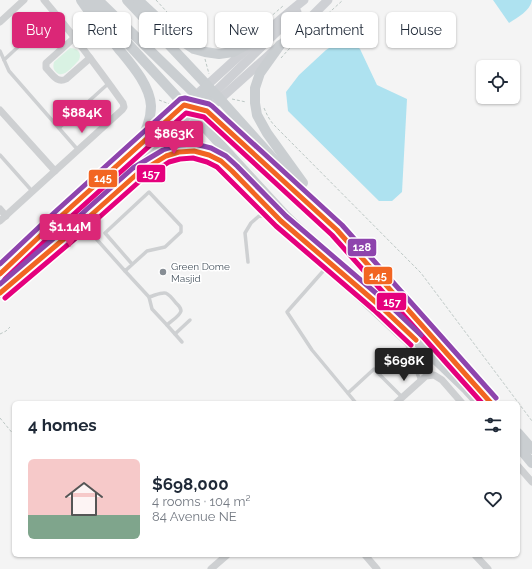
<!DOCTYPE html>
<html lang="en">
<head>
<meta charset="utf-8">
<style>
  :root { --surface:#fff; --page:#f2f2f3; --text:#1f2937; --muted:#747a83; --line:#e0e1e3; --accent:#db2777 }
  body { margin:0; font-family:Raleway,sans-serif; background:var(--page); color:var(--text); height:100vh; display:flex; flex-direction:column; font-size:15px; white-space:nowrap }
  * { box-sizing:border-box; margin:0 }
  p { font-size:13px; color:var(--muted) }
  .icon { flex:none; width:22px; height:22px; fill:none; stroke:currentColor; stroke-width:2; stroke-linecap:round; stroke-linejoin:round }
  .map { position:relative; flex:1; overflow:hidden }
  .side { position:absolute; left:12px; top:401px; width:508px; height:156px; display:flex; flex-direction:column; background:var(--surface); border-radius:6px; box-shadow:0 1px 3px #0004 }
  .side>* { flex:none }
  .top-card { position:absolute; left:12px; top:12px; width:508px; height:36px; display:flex; gap:8px }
  .controls { position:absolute; left:476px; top:60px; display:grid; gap:8px }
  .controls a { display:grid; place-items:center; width:44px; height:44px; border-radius:6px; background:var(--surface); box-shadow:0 1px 3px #0004; font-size:20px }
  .price { position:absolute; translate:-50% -34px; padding:0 9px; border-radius:4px; background:var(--accent); color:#fff; font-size:13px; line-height:26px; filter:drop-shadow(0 1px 2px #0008) }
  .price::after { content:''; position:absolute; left:50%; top:24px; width:12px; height:9px; margin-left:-6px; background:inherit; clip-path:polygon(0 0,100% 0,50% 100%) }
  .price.current { background:#222; color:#fff }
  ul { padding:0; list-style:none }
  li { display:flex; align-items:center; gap:12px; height:100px; padding:0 16px }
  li+li { border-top:1px solid var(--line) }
  li span { display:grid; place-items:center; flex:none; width:112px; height:80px; border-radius:6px; color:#555 }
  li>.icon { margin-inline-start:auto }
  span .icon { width:48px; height:48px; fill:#fffc; stroke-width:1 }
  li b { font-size:17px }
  h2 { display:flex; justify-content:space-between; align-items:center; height:48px; padding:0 16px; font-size:17px }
  .chip { padding:0 14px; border-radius:6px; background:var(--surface); box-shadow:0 1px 3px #0004; font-size:14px; line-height:36px }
  .chip.current { background:var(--accent); color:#fff }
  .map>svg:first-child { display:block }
  .green { fill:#d9f2e3 }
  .water { fill:#aee2f0 }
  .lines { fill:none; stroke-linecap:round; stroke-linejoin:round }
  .path { stroke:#bcc7c4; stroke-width:1; stroke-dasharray:3 2; stroke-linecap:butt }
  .lane { stroke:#ced0d2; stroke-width:3.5 }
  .street { stroke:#ced0d2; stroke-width:7 }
  .secondary { stroke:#ced0d4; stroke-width:9 }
  .primary { stroke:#caced1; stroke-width:10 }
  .bus-1-casing { stroke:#fff; stroke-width:8 }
  .bus-2-casing { stroke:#fff; stroke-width:8 }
  .bus-3-casing { stroke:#fff; stroke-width:8 }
  .bus-1 { stroke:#f26522; stroke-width:5 }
  .bus-2 { stroke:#e5007d; stroke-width:5 }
  .bus-3 { stroke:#8e44ad; stroke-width:5 }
  .poi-dot { fill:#868d94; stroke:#fff; stroke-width:1.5 }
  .labels { text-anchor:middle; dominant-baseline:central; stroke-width:3; stroke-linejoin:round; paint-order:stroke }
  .poi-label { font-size:10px; fill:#4a5661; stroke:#fff; text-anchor:start }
  .line-badge { stroke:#fff; stroke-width:1.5 }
  .badge-label { font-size:11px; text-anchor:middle; font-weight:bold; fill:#fff }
</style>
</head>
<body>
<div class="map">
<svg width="532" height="569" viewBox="0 0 532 569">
  <rect width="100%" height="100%" fill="#f4f4f4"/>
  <path class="green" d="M70,48c8,0 12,5 9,12 -5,5 -16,20 -23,12 -3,-3 -3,-6 -2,-10z"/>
  <g class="water">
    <path d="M493,0h39c-2,11 -14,17 -23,23z"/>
    <polygon points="346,37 360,49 377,85 407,99 402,192 392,201 379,201 288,111 286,92 299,75 326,50"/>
  </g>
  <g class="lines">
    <g class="path">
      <polyline points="156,0 188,35"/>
      <polyline points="254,31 283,6"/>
      <polyline points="281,58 288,50 343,0"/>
      <polyline points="205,59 209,74"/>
      <polyline points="232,99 246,102"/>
      <polyline points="159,100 172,105"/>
      <path d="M264,108c3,7 6,13 11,18l146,147 111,148"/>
      <polyline points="196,130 200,144"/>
      <polyline points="0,334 6,331 10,327"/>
      <polyline points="0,418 14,435"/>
    </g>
    <g class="lane">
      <polyline points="0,51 9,71 78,150"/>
      <polyline points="4,60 54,13"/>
      <polyline points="59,128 109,83"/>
      <polyline points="0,155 32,191"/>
      <polyline points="83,224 125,271 147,251 165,247 181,232 181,226 149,192 105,233 132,264"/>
      <polyline points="248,262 245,233 251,223 259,216 270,217 407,345 420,381"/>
      <polyline points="325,269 287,312 312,350 356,403"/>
      <path d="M125,271l24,26c16,-5 16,-8 27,6 2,2 5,4 5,8 -1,5 -10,10 -14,14l15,17"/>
      <polyline points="149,297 152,309 167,325"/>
      <polyline points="175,334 190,320"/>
      <polyline points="348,393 374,369 402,397"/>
    </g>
    <g class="street">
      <polyline points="0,22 24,0"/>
      <path d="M74,38l-28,25v5c6,6 11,16 20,11l24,-21"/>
      <polyline points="0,110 55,171"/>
      <polyline points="0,209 6,216"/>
      <path d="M0,221l122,-111 2,-3 -1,-4c-25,-35 -51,-70 -79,-103"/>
      <polyline points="396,403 426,376 434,375 442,380 462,403"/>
      <polyline points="518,466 532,482"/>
      <polyline points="365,555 377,569"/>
      <polyline points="475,555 488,569"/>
      <polyline points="211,569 227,555"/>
    </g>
    <g class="secondary">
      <polyline points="210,99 214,93 288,21 297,12"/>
      <polyline points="149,163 310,18 328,0"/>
      <path d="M0,274c64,-61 130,-119 195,-178 36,-32 71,-66 109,-96"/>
      <polyline points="0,293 72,232 100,207"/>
    </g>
    <g class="primary">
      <path d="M81,0c11,17 25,32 37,48 13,16 32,37 33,58 0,16 -7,28 -14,42"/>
      <polyline points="88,0 285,215 467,390 479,403"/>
      <polyline points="98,0 196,95 208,97"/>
      <polyline points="127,0 220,99 337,230 491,403"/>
      <polyline points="138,0 182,41 194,49 205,52 219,54 233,52 261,37"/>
      <polyline points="280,45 260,73 255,88 255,103 257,115 267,133 303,183"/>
      <polyline points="184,106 207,111 295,191"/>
      <polyline points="137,174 166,156 179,152 194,151 209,155 221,161 232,171 283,223"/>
      <polyline points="95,211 195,107 207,85"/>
      <polyline points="518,433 532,449"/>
      <polyline points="518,446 532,463"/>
    </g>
    <g class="bus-1-casing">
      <g id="bus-1">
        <polyline points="0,274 60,217 184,105 207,111 337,230 491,403"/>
        <polyline points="0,293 72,232 137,174 166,156 179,152 194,151 209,155 221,161 232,171 281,221 379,305 416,340"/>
      </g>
    </g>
    <g class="bus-2-casing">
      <g id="bus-2">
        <polyline points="5,279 65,222 186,113 204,117 332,235 482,403"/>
        <polyline points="5,298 77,237 141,180 169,162 180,159 193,158 207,162 217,167 276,226 374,310 411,345"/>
      </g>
    </g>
    <g class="bus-3-casing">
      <g id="bus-3">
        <polyline points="0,264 55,212 180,99 185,98 209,104 212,106 342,225 496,398"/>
        <polyline points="0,284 67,227 133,168 163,150 178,145 195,144 211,148 226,156 237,166 286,216 384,300 421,335"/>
      </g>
    </g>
    <use href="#bus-1" class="bus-1"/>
    <use href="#bus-2" class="bus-2"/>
    <use href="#bus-3" class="bus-3"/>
  </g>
  <circle class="poi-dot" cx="163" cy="272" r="4"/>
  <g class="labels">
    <g class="poi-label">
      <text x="171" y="266">Green Dome<tspan x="171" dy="12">Masjid</tspan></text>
    </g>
  </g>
  <g class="line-badge">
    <rect x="136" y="164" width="30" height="19" rx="4" fill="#e5007d"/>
    <rect x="88" y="169" width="30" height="19" rx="4" fill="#f26522"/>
    <rect x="347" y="238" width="30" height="19" rx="4" fill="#8e44ad"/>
    <rect x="363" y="266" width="30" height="19" rx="4" fill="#f26522"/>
    <rect x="376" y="292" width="31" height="19" rx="4" fill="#e5007d"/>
  </g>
  <g class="badge-label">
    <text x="151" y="178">157</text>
    <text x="103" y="182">145</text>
    <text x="362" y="251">128</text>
    <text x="378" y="280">145</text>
    <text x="392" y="306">157</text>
  </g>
</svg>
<div class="controls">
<a><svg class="icon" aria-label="locate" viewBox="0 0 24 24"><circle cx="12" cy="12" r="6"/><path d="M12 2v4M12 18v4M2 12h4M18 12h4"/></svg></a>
</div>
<b class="price" style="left:82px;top:134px">$884K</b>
<b class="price" style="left:174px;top:155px">$863K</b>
<b class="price" style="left:70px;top:248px">$1.14M</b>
<b class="price current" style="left:404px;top:382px">$698K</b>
<div class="top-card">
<a class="chip current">Buy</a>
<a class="chip">Rent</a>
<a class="chip">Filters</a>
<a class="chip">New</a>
<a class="chip">Apartment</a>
<a class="chip">House</a>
</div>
<section class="side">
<h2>4 homes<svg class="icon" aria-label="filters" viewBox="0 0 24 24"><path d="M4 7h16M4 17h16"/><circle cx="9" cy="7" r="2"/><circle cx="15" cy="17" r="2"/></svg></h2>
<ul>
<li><span style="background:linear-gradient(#f6c9c9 70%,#7fa58c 0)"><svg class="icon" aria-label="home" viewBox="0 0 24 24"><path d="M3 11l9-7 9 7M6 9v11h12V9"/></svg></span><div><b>$698,000</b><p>4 rooms · 104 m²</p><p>84 Avenue NE</p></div><svg class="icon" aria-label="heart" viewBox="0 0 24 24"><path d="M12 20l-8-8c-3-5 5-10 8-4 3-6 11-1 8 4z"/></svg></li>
</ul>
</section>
</div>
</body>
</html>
